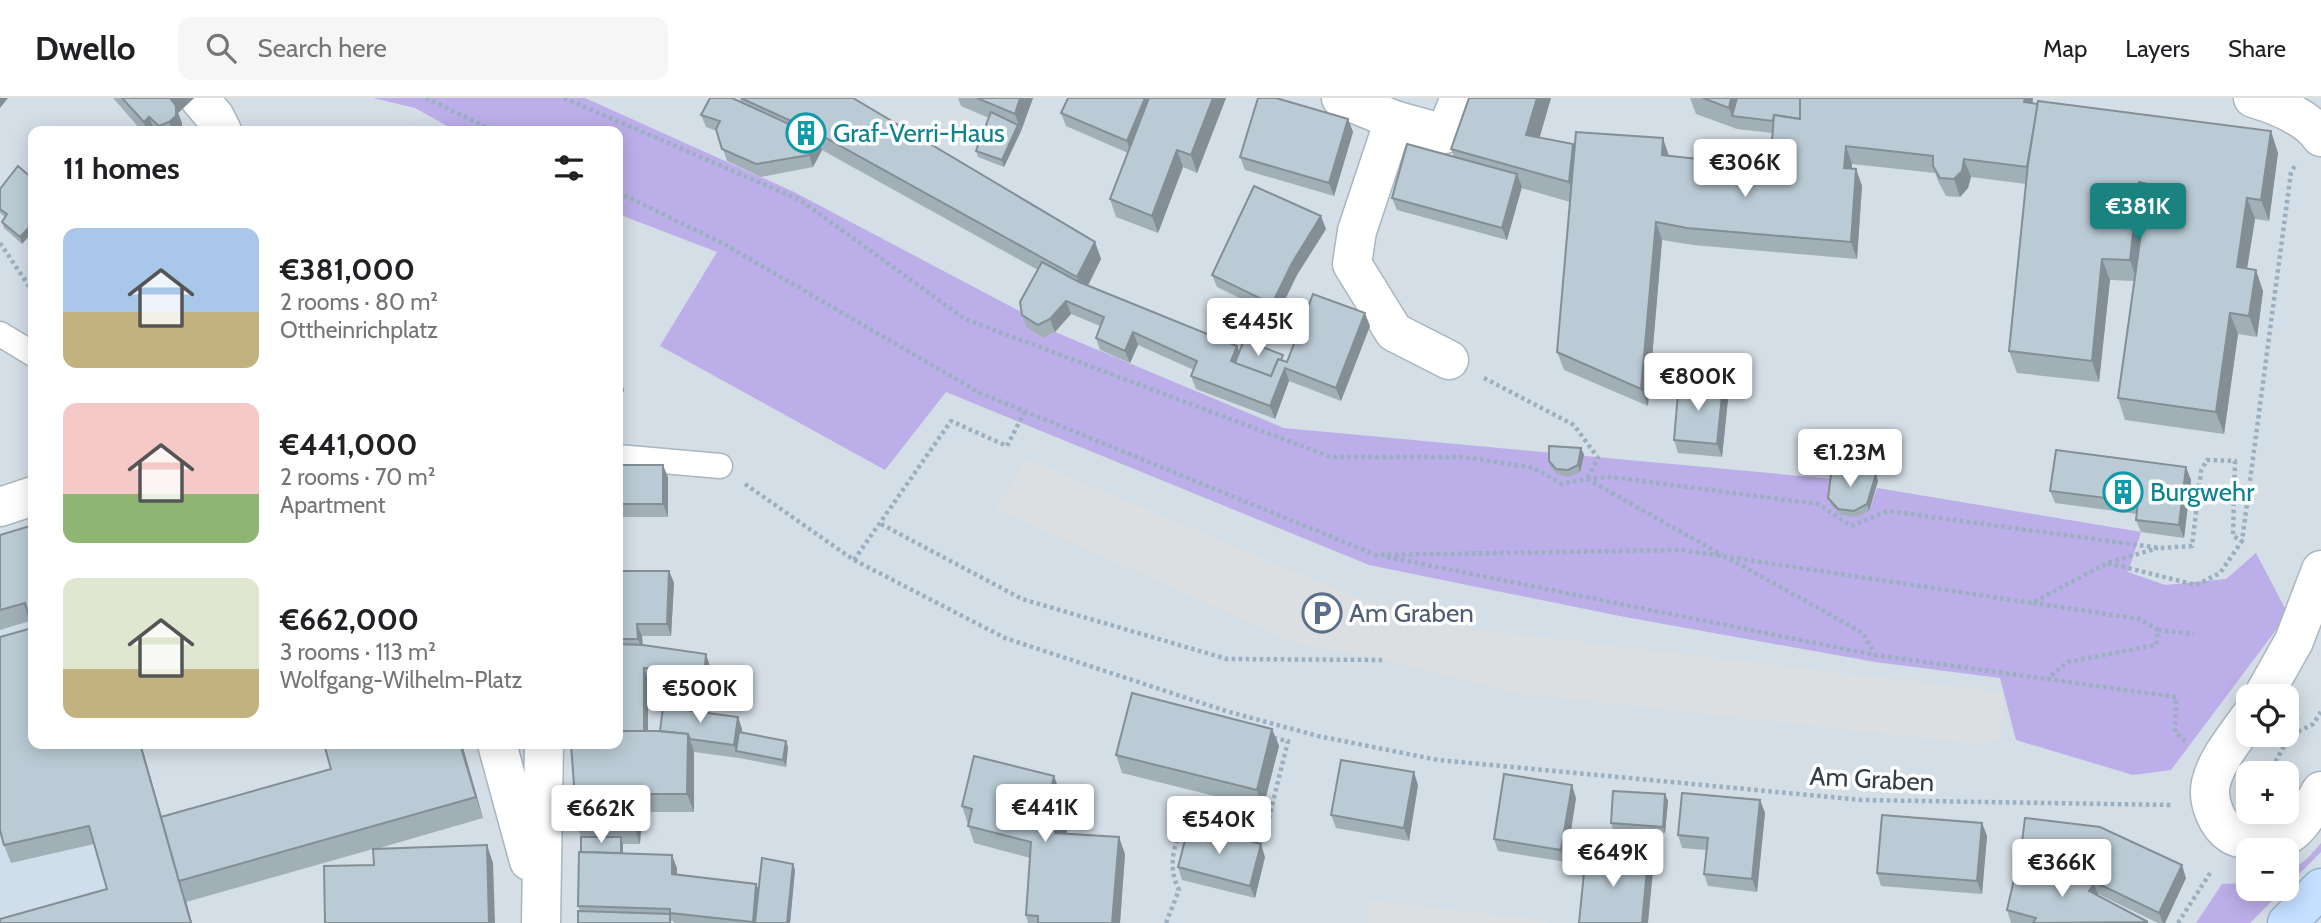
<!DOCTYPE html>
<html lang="en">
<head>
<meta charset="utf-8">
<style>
  :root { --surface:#fff; --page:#f6f6f6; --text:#202124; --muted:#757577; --line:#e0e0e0; --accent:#1b837f }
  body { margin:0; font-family:Cabin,sans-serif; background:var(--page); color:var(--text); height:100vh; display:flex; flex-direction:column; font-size:26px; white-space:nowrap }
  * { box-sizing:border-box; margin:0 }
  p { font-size:23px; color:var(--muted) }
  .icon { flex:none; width:38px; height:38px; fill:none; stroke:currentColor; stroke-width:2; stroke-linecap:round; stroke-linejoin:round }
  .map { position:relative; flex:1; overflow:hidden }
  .panel { position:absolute; left:28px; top:28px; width:595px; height:623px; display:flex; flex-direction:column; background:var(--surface); border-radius:14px; box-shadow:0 4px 18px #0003 }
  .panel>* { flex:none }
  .controls { position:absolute; left:2236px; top:586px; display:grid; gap:14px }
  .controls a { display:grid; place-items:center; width:63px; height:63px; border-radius:14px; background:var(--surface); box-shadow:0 4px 18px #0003; font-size:35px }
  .price { position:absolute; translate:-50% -60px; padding:0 16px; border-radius:7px; background:#fff; color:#222; font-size:23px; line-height:46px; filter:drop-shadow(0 2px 4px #0008) }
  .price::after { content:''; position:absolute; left:50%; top:42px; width:21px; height:16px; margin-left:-10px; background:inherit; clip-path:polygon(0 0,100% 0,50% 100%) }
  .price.current { background:var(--accent); color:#fff }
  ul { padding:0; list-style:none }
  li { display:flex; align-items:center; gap:21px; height:175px; padding:0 35px }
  li span { display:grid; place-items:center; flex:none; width:196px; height:140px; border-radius:14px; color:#555 }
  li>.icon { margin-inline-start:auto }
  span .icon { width:84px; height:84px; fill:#fffc; stroke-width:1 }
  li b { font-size:30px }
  h2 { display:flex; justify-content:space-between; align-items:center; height:84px; padding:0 35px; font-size:30px }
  header { display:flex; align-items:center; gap:42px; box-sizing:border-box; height:98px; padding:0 35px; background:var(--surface); border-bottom:2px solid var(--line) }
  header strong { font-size:33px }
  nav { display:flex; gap:38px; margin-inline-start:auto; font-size:24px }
  .search { width:490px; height:63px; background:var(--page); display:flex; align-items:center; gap:18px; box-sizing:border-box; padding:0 24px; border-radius:14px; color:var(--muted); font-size:26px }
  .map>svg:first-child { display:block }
  .residential { fill:#d4dee7; fill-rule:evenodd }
  .education { fill:#d0deec }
  .green { fill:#bcaee8 }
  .parking { fill:#dbdfe1 }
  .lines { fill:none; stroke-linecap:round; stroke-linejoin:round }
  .service-casing { stroke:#a9b5bf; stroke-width:27 }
  .minor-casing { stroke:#a9b5bf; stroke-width:41 }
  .secondary-casing { stroke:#95b2d4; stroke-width:41 }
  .path { stroke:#9aafc0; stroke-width:4.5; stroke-dasharray:3.5 3.5; stroke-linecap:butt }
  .service { stroke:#fff; stroke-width:24 }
  .minor { stroke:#fff; stroke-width:38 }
  .secondary { stroke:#c4dfff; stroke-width:38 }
  .wall { fill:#a1afb7 }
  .shaded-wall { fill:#838e95 }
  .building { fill:#bbcbd5; stroke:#838e95; stroke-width:2 }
  .labels { text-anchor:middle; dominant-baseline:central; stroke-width:7; stroke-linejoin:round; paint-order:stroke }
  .culture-label { font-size:26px; fill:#0d838f; stroke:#fff; text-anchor:start }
  .service-label { font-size:26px; fill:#4e5e75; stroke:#fff; text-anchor:start }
  .street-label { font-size:26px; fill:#353f46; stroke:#fff }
</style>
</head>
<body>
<header>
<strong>Dwello</strong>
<div class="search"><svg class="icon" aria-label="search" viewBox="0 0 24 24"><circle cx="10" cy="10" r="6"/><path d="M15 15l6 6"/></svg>Search here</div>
<nav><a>Map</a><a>Layers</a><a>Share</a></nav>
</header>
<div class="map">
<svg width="2321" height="825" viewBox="0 0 2321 825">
  <rect width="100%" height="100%" fill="#e6edf3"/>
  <path class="residential" d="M0,0h2321v825h-2321zM33,33h585v613h-585zM2249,598h38v39h-38zM2249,676h38v38h-38zM2249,752h38v39h-38z"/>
  <polygon class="education" points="0,466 33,514 33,646 72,646 124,825 0,825"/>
  <g class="green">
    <polygon points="373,0 585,0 794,94 1025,216 1027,230 1043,240 1055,234 1284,330 1833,381 1869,413 1877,390 2141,434 2128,474 2165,487 2226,481 2256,455 2288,516 2171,672 2133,677 2016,642 2000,580 1875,564 1625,519 1369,467 946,294 885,372 660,248 717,154 618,116 618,33 456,33 415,10"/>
    <polygon points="2321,745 2321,754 2287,788 2287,775 2307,761"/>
    <polygon points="2249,785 2249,791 2284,791 2250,825 2196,825 2222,786"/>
  </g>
  <g class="parking">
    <polygon points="1026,360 1358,500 1473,531 2003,594 2001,643 1975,646 1520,596 1385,562 1297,546 996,411"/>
    <polygon points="1368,802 1547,822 1546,825 1366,825"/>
  </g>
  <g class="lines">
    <g class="service-casing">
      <g id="service">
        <polyline points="0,236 33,256"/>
        <polyline points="618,359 720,368"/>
      </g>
    </g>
    <g class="minor-casing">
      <g id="minor">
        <polyline points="199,0 215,19 222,33"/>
        <polyline points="1341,0 1394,22"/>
        <path d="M2253,0c23,7 54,19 68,39"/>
        <polyline points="1449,262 1394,234 1352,166 1357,133 1394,22 1445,36 1460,0"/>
        <polyline points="0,409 33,398"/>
        <polyline points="2263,598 2294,543 2321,472"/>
        <path d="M2249,620c-13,19 -33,42 -38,65 -4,17 5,42 21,52 9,5 21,5 31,5 9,-1 19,-2 26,-6 14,-9 24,-30 32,-43"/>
        <polyline points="497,646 529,763"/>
        <polyline points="541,825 544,646"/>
      </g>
    </g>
    <g class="secondary-casing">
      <polyline id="secondary" points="2287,825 2321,790"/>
    </g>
    <g class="path">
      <polyline points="426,0 494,33"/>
      <polyline points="564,0 800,102 965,221 1331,359 1464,359 1534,370 1562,386 1587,381 1611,379 1818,406 1851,428 1888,413 2160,450 2192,448 2201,373 2207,362 2235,363 2233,438 2242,443"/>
      <polyline points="618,94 724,146 980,295 1376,457 1681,452 2032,505 2107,465 2158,450"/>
      <polyline points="0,145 33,194"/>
      <polyline points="1484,280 1574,327 1598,360 1587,381"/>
      <polyline points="1587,381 1722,457"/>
      <polyline points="745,386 854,462 1005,540 1226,613 1318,638 1438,662 1862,702 2172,707"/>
      <polyline points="881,426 1022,501 1227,561 1385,562"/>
      <polyline points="1387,459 1875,557 2176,599 2175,634 2187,645"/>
      <polyline points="1730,461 1863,535 1875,556"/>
      <polyline points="854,462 951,323 1007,348 1025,313"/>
      <polyline points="2108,465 2196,487 2220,475 2242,443 2291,74 2296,66"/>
      <polyline points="2033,505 2140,521 2158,532 2156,547 2068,564 2048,580"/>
      <polyline points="2158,532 2194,536"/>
      <polyline points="2292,637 2313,626 2321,614"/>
      <polyline points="2269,676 2299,620"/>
      <path d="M1166,825l13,-33c-15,-30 0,-54 10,-83l78,19 21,-85 -18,-4"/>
      <polyline points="2178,825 2212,772"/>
    </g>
    <use href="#service" class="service"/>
    <use href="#minor" class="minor"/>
    <use href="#secondary" class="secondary"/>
  </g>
  <g class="wall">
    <polygon points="113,0 194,0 178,15 182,25 182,33 142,33"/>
    <polygon points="740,0 1095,144 1101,161 1088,188 1237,248 1239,254 1287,264 1370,228 1341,303 1289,283 1275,321 1196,291 1191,278 1194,272 1138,247 1130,265 1100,252 1096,240 1100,228 1071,216 1055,234 1043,240 1027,230 1022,217 1038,172 822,52 813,69 761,79 727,63 717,33 706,29 701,17 741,4"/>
    <polygon points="958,0 1033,0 1021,33 1004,69 978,59 976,53 989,20 961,8"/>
    <polygon points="1068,0 1226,0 1197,75 1183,69 1158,135 1116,119 1110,101 1128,55 1066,28 1061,15"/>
    <polygon points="1469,0 1551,0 1539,40 1574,50 1669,58 1770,69 1772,35 1737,31 1696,16 1690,0 2033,0 2032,5 2278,55 2269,123 2255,121 2247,170 2263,193 2257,239 2238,236 2224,336 2125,322 2118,300 2134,183 2110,182 2099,284 2017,275 2009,253 2026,86 1971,79 1968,90 1960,99 1946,98 1939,85 1935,75 1852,66 1852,70 1856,71 1862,88 1857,161 1693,147 1662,142 1648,308 1564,272 1557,254 1570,104 1521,90 1507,142 1397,112 1392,100 1454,59 1451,51"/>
    <polygon points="1348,21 1353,34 1334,98 1245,72 1240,59"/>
    <polygon points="18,68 22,146 4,130 2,124 5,119 0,115 0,91"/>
    <polygon points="1326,131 1297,177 1277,218 1217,189 1212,177"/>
    <polygon points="1723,288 1728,301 1722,359 1678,355 1674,342"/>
    <polygon points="1581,350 1584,357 1580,374 1570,379 1558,377 1551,370 1549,363"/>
    <polygon points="618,367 668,379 668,419 618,419"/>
    <polygon points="2191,382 2184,440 2141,434 2136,422 2137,416 2055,405 2050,393"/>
    <polygon points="1878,383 1869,413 1857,419 1841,417 1831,407 1828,400"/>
    <polygon points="33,427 33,646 141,646 162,719 331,671 324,646 462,646 483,720 376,751 493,765 374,767 373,751 186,804 186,803 192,825 107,791 94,746 11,765 4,747 32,530 30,523 0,532 0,437"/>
    <polygon points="618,473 669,473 674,485 671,538 642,538 643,547 706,556 710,569 708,614 673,610 671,603 672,586 648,583 648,633 660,633 738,619 742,631 742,635 788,649 786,669 739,660 694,654 694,714 642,714 640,746 623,746 623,755 677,770 677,776 756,786 759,792 795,772 790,825 674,825 673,823 580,813 578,808 581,739 577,728 618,646"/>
    <polygon points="1272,631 1279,648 1263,710 1122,675 1116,657"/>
    <polygon points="1054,678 1060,695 1060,698 1071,717 1066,735 1125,756 1120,825 1028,825 1026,817 1030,760 974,745 962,708"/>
    <polygon points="1418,687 1409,743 1336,730 1331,717"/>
    <polygon points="1665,696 1668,703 1665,735 1613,731 1611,725"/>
    <polygon points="1576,700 1566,764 1498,753 1494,741"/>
    <polygon points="1760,702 1765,715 1757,794 1708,788 1704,776 1706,752 1682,750 1678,737"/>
    <polygon points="1982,725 1987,738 1982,796 1881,788 1877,775"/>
    <polygon points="1265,759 1255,800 1182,782 1178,769"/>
    <polygon points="2020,768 2186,780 2165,825 2158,825 2098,796 2098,798 2148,825 2011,825 2007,812"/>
  </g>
  <g class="shaded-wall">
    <polygon points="0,0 8,0 0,10"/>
    <polygon points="170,0 194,0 178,15 182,25 182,33 173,33 169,24"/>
    <polygon points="1020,0 1033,0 1021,33 1015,16"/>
    <polygon points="1145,0 1155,0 1131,56 1127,43"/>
    <polygon points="1213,0 1226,0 1197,75 1191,57"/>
    <polygon points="1537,0 1551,0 1534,59 1526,37"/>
    <polygon points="1731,0 1744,0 1732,18 1729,10"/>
    <polygon points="2025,0 2033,0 2031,21 2024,4"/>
    <polygon points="149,19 155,33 147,33 144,24"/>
    <polygon points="1348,21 1353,34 1334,98 1329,85"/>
    <polygon points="1018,27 1021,33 1004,69 1002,62"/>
    <polygon points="2271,33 2278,55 2269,123 2261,102"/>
    <polygon points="817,39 822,52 813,69 809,57"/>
    <polygon points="1663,40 1669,58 1662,57"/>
    <polygon points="1573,46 1581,67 1577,106 1569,84"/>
    <polygon points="1846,48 1852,66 1850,88 1844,70"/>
    <polygon points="1177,52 1183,69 1158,135 1152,118"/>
    <polygon points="1964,61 1971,79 1968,90 1960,99 1954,81"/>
    <polygon points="1856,71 1862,88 1857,161 1851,144"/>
    <polygon points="1517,76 1522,89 1507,142 1502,130"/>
    <polygon points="2139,84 2146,106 2137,183 2130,162"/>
    <polygon points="2247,100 2255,121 2244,190 2237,169"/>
    <polygon points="1321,118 1326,131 1297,177 1277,218 1272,206 1292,165"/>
    <polygon points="1656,124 1662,142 1648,308 1641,291"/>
    <polygon points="33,125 33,134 22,146 20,139"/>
    <polygon points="1095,144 1101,161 1083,197 1077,179"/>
    <polygon points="2102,161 2110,182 2099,284 2092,263"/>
    <polygon points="2256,172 2263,193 2257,239 2249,218"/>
    <polygon points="1066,203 1071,216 1055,234 1050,221"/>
    <polygon points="1365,215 1370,228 1341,303 1336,290"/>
    <polygon points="2230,215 2238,236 2224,336 2216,314"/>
    <polygon points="1133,234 1138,247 1130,265 1125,253"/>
    <polygon points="1237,248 1242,261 1238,271 1231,263"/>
    <polygon points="1285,270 1289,283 1275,321 1270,308"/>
    <polygon points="622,285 624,292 618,309 618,296"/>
    <polygon points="1723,288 1728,301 1722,359 1717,346"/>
    <polygon points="1581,350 1584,357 1580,374 1578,367"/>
    <polygon points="663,367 668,379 668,419 663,406"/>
    <polygon points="2186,369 2191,382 2184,440 2179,427"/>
    <polygon points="1876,376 1878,383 1869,413 1867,406"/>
    <polygon points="669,473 674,485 671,538 667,526"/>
    <polygon points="637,526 642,538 643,554 638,541"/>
    <polygon points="706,556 710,569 709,591 704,578"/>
    <polygon points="644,570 648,583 648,651 644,638"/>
    <polygon points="707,584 709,591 708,614 705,607"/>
    <polygon points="738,619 742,631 740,654 736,653 734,647"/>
    <polygon points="1272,631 1279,648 1263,710 1257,692"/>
    <polygon points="688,636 694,654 694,714 687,696"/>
    <polygon points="786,643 788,649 786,669 783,662"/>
    <polygon points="140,646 141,646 180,783 179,783"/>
    <polygon points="460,646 462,646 483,720 476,699"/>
    <polygon points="1414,674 1418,687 1409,743 1404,730"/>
    <polygon points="1054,678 1060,695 1056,713 1050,696"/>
    <polygon points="1572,687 1576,700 1566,764 1561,752"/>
    <polygon points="635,696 642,714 640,746 634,728"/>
    <polygon points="1665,696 1668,703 1665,735 1663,729"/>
    <polygon points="1064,699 1071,717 1062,752 1055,735"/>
    <polygon points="1760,702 1765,715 1757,794 1752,781"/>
    <polygon points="1982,725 1987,738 1982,796 1977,783"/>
    <polygon points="621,739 623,746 623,768 621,761"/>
    <polygon points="1119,739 1125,756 1120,825 1112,825"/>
    <polygon points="1261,746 1265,759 1255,800 1250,788"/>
    <polygon points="487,747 493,765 495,825 489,825"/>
    <polygon points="672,757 677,770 676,788 672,776"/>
    <polygon points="1648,760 1653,773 1648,825 1642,825"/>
    <polygon points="793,766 795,772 790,825 787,825"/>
    <polygon points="2182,767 2186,780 2165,825 2163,825 2159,815"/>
    <polygon points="179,785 186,803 192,825 191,825"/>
    <polygon points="756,786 761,798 758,825 753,825"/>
    <polygon points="2094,786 2101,804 2089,793"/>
  </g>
  <g class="building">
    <polygon points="122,0 170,0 176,8 176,18 169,24 159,28 149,19 144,24"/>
    <polygon points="710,0 732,0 817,39 809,57 756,66 722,51 716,31 720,23 701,17"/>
    <polygon points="741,0 853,0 1095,144 1077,179 815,34"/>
    <polygon points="977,0 1020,0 1015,16"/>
    <polygon points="1068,0 1145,0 1127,43 1061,15"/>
    <polygon points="1149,0 1213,0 1191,57 1177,52 1152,118 1110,101"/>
    <polygon points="1258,0 1276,0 1348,21 1329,85 1240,59"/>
    <polygon points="1469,0 1537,0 1526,37 1573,46 1569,84 1451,51"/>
    <polygon points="1703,0 1731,0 1729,10"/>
    <polygon points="1737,0 1800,0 1800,21 1774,17 1773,23 1732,18"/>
    <polygon points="1800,0 2025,0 2024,4 2038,6 2027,69 1964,61 1962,73 1954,81 1940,80 1933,68 1933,58 1846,48 1844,70 1856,71 1851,144 1687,130 1656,124 1641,291 1557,254 1576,34 1663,40 1662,57 1770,69 1774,17 1800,21"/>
    <polygon points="2038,3 2271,33 2261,102 2247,100 2237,169 2256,172 2249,218 2230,215 2216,314 2118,300 2148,86 2139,84 2130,162 2102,161 2092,263 2009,253 2028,66"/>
    <polygon points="991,14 1018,27 1002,62 976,53"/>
    <polygon points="411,29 419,33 409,33"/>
    <polygon points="1407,46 1517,76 1502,130 1392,100"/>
    <polygon points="18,68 33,81 33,125 20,139 2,124 7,116 0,111 0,91"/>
    <polygon points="1254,88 1321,118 1292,165 1272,206 1212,177"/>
    <polygon points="1042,164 1079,184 1237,248 1231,263 1271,278 1278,261 1287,264 1313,196 1365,215 1336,290 1285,270 1270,308 1191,278 1197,263 1133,234 1125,253 1096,240 1104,219 1066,203 1050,221 1038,227 1022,217 1020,204"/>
    <polygon points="1244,242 1283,257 1281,262 1278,261 1271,278 1235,265"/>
    <polygon points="618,284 622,285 618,296"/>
    <polygon points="1679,284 1723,288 1717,346 1674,342"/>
    <polygon points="1549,348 1581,350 1578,367 1568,372 1556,371 1549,363"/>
    <polygon points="2056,352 2186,369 2179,427 2136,422 2138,404 2050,393"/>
    <rect x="618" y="367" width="45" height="39"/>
    <polygon points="1832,369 1876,376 1867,406 1854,413 1838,411 1828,400"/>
    <polygon points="33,427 33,646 140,646 191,825 0,825 0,821 107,791 89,728 4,747 0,732 0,539 32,530 25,505 0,512 0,437"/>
    <polygon points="618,473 669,473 667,526 637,526 638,541 618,541"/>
    <polygon points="618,546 643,547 706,556 704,578 644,570 644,633 618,633"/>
    <polygon points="672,578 707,584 705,607 671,603"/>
    <polygon points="1132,595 1272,631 1257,692 1116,657"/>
    <polygon points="663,609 738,619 734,647 690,641 688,636 660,633"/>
    <polygon points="618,633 657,633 688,636 687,696 635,696 634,728 577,728 571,646 618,646"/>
    <polygon points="739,634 786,643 783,662 736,653"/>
    <polygon points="324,646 460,646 476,699 179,783 161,719 331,671"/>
    <polygon points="974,658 1054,678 1050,696 1064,699 1055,735 1119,739 1112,825 1038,825 1038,818 1026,817 1031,744 968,728 972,711 962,708"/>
    <polygon points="1341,662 1414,674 1404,730 1331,717"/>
    <polygon points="1504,676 1572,687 1561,752 1494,741"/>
    <polygon points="1613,693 1665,696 1663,729 1611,725"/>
    <polygon points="1682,695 1760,702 1752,781 1704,776 1708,740 1678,737"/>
    <polygon points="1882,717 1982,725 1977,783 1877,775"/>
    <polygon points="2025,720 2100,729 2182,767 2159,815 2078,776 2019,768"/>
    <polygon points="1189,727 1261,746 1250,788 1178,769"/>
    <polygon points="581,739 621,739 621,755 581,754"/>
    <polygon points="487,747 489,825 325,825 324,768 374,767 373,751"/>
    <polygon points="579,754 672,757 672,776 756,786 753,824 670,815 670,811 578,808"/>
    <polygon points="1586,754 1648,760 1642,825 1579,825"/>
    <polygon points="762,760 793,766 787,825 755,825"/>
    <polygon points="2017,768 2078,776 2094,786 2089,793 2148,824 2033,825 2036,820 2007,812"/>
    <polygon points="578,813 670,816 670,825 578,825"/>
  </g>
  <defs>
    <g id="building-ring" transform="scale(2.0125)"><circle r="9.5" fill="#fff" stroke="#0f9aa8" stroke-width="1.5"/><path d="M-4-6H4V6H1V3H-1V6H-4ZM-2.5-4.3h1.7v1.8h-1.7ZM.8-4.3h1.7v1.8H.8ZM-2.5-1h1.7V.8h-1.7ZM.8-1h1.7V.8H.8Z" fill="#0f9aa8"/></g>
    <g id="parking-ring" transform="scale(2.0125)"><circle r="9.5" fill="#fff" stroke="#5c6f8a" stroke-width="1.5"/><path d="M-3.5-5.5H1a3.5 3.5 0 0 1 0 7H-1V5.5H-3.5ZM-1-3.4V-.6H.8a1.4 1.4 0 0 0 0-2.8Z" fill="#5c6f8a"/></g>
  </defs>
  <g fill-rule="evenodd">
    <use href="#building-ring" x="806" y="35"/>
    <use href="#building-ring" x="2123" y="394"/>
    <use href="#parking-ring" x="1322" y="515"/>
  </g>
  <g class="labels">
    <g class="culture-label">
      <text x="833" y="35">Graf-Verri-Haus</text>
      <text x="2150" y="394">Burgwehr</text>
    </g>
    <g class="service-label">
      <text x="1349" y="515">Am Graben</text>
    </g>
    <g class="street-label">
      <text transform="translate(1872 681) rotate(3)">Am Graben</text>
    </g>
  </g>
</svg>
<div class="controls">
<a><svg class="icon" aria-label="locate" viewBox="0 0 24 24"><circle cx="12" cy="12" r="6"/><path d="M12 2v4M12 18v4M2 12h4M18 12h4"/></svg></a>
<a>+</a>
<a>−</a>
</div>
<b class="price" style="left:1745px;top:101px">€306K</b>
<b class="price current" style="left:2138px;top:145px">€381K</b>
<b class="price" style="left:1258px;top:260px">€445K</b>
<b class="price" style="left:1698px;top:315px">€800K</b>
<b class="price" style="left:1850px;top:391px">€1.23M</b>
<b class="price" style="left:700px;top:627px">€500K</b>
<b class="price" style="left:1045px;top:746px">€441K</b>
<b class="price" style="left:601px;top:747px">€662K</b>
<b class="price" style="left:1219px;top:758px">€540K</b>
<b class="price" style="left:1613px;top:791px">€649K</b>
<b class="price" style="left:2062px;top:801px">€366K</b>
<section class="panel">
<h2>11 homes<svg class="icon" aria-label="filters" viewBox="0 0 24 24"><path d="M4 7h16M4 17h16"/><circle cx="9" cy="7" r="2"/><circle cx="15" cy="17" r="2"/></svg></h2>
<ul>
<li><span style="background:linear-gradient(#a9c7e8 60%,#c2b280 0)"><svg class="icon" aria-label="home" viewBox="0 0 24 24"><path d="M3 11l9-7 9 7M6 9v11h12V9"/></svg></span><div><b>€381,000</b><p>2 rooms · 80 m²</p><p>Ottheinrichplatz</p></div></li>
<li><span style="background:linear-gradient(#f6c9c9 65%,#8fb573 0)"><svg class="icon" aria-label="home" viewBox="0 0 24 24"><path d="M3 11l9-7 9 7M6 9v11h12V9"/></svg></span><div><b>€441,000</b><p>2 rooms · 70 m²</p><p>Apartment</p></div></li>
<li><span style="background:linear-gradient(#dfe7d0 65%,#c2b280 0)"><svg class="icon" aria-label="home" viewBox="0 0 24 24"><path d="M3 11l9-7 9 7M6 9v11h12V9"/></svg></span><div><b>€662,000</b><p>3 rooms · 113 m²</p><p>Wolfgang-Wilhelm-Platz</p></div></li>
</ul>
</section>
</div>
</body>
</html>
